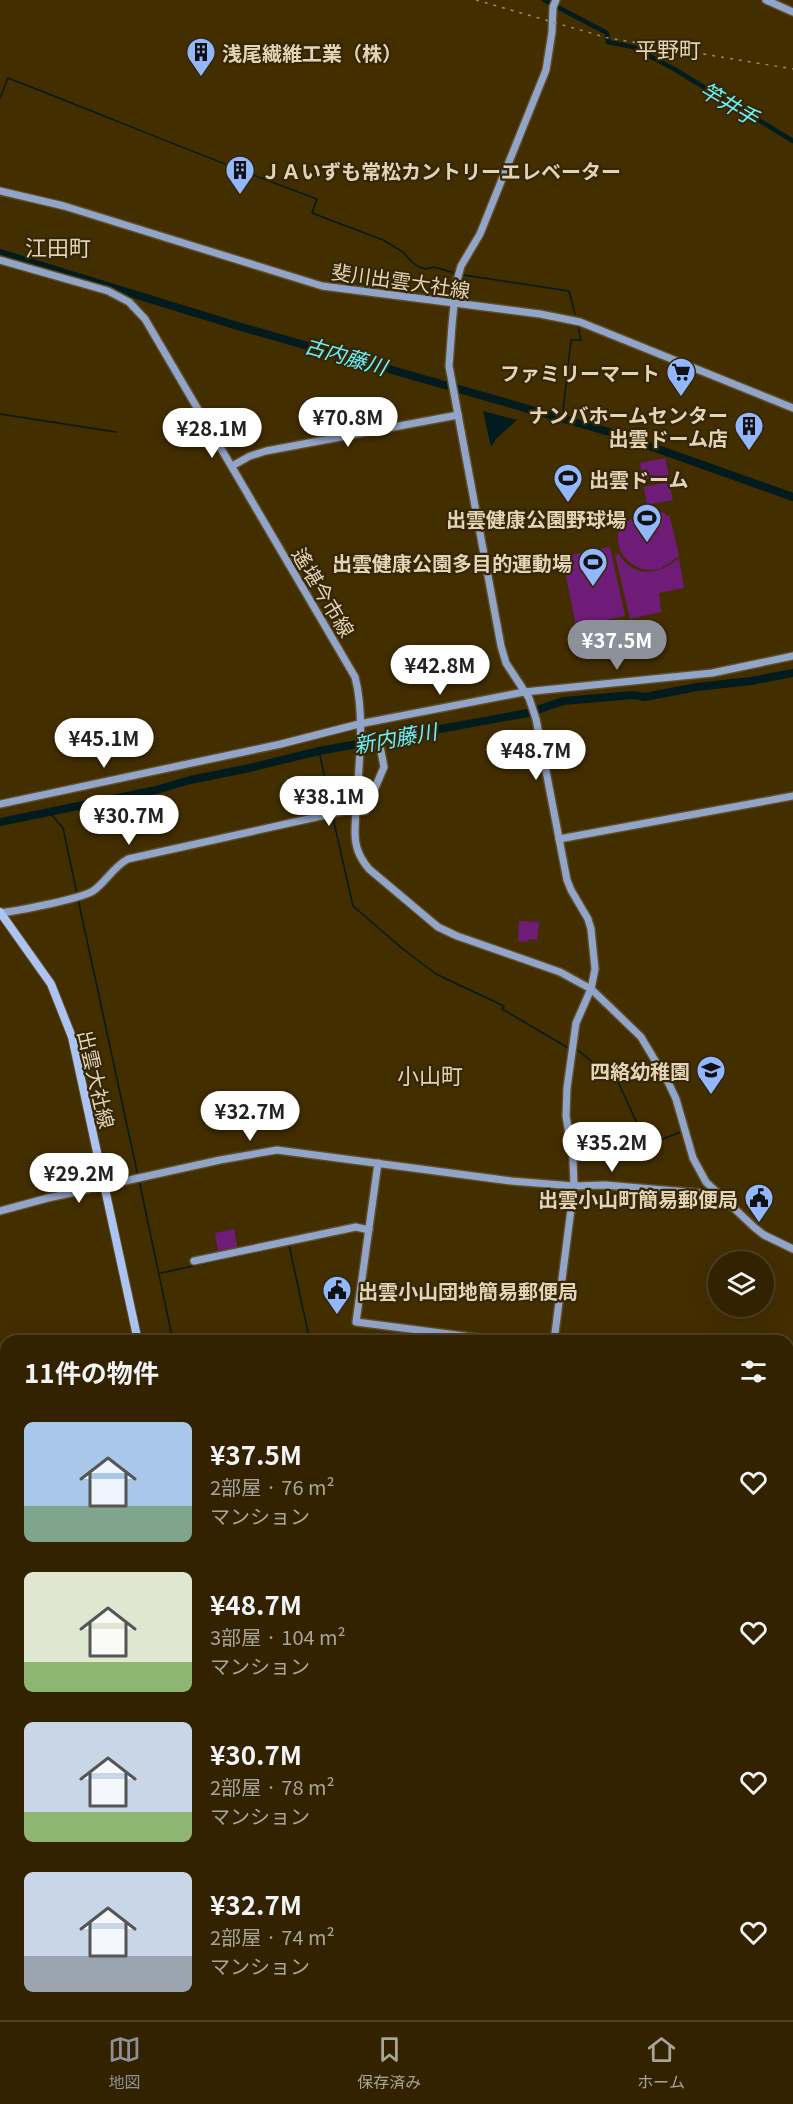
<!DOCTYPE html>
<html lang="ja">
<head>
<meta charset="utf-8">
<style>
  :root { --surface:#322200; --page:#3d2f0f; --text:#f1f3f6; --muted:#a8a499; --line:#4d3f22; --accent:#8c9099 }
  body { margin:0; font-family:Georgia,"Noto Sans JP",serif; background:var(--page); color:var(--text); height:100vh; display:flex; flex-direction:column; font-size:22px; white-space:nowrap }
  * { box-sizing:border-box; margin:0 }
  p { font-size:20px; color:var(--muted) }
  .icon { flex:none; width:33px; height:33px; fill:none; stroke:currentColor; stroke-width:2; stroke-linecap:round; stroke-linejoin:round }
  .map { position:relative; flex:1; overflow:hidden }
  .panel { position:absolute; left:0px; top:1335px; width:794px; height:686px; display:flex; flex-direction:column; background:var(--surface); border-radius:18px 18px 0 0; box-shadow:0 6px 24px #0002,0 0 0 2px var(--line) }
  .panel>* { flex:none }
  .tools { position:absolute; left:708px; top:1251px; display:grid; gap:12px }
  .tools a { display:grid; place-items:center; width:66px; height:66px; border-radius:50%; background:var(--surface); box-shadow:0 6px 24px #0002,0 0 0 2px var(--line); font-size:30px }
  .price { position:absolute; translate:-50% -51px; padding:0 14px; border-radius:21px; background:#fff; color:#222; font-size:20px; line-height:39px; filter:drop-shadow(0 2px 3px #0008) }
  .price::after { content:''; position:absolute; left:50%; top:36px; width:18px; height:14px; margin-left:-9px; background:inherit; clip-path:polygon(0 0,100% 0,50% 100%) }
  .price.current { background:var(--accent); color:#fff }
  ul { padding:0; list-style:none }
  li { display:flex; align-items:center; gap:18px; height:150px; padding:0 24px }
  li span { display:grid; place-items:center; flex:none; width:168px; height:120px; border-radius:9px; color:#555 }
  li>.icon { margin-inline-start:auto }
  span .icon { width:72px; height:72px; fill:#fffc; stroke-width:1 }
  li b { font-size:26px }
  h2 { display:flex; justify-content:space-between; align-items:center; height:72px; padding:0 24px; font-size:26px }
  .menu { display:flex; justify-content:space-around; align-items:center; height:84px; border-top:2px solid var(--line); background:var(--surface); font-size:16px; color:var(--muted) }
  .menu a { display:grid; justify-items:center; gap:3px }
  .menu .current { color:var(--accent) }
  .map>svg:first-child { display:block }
  .green { fill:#6f1c79 }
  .water { fill:#011b1e }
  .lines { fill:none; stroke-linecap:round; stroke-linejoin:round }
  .stream { stroke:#011b1e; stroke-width:1.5 }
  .canal { stroke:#011b1e; stroke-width:4.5 }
  .river { stroke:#011b1e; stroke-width:8 }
  .secondary-casing { stroke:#604c21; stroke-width:10 }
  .primary-casing { stroke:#604c21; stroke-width:10 }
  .highway-casing { stroke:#604c21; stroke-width:11 }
  .secondary { stroke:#91a4c9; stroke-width:7 }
  .primary { stroke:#abc4f3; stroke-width:8 }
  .highway { stroke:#d4e0f7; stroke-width:8 }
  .rail { stroke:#9b8964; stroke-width:1.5; stroke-dasharray:3 6; stroke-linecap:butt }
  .labels { text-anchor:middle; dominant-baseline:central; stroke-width:4.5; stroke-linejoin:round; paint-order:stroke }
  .poi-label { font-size:20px; font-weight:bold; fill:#e4d4b7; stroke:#342606; text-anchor:end }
  .street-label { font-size:20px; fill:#e4d4b7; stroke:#342606 }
  .water-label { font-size:21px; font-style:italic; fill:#6bf1fd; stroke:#342606 }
  .quarter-label { font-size:22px; fill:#e4d4b7; stroke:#342606 }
</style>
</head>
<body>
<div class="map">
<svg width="793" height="2020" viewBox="0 0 793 2020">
  <rect width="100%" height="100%" fill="#432e00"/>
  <g class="green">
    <polygon points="665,458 669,475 643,480 640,463"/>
    <polygon points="669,482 673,500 647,505 644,487"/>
    <path d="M663,512l7,5 9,39c-6,4 -13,10 -20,13 -19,5 -40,-9 -41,-29 -1,-6 2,-12 4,-18z"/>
    <polygon points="610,547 625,616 576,626 562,557"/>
    <path d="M619,554c15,25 40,21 60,4l5,30 -25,5 2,19 -31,7 -15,-64z"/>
    <polygon points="519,921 539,922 537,940 529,939 528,942 518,941"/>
    <polygon points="234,1229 238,1250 221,1254 218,1252 215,1233"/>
  </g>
  <polygon class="water" points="483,411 517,420 496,439 491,447"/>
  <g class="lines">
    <g class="stream">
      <path d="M0,98l8,-20c103,40 205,83 309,121l-5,14 71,27 20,12 9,10 7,5 7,2 8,-2 21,6"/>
      <polyline points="463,275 569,291 575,314"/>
      <polyline points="563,411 571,340 581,340 578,326"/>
      <polyline points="0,414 116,432"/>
      <polyline points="319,751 332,810"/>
      <polyline points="50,813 63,828 77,894"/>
      <polyline points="333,818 353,906 403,949 436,974 504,1006 502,1009 570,1049"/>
      <polyline points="78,899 138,1176"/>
      <polyline points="575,1050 579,1051 619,1084 647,1145 681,1132"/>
      <polyline points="139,1180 173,1341"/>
      <polyline points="714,1195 722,1201"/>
      <polyline points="161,1273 289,1245 310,1341"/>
      <polyline points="0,1925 6,1924"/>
      <polyline points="465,2014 465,2020"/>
    </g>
    <polyline class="canal" points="544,0 607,33 608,42 633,47 674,69 793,141"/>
    <g class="river">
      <polyline points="0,253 241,327 613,433 793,497"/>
      <polyline points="0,822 156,790 190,780 245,769 319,751 528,713 563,701 633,695 645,697 697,687 751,681 793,673"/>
      <polyline points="788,1911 793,1912"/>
      <polyline points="0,1917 6,1917"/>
    </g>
    <g class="secondary-casing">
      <g id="secondary">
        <polyline points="766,0 793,12"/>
        <polyline points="0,191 64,206 322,286 540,314 580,322 793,408"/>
        <path d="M0,260l108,31 21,11 16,17 210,358c12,45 1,107 0,155 0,15 4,25 14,37l69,58 19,9 103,36 31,17 19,18 31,30 28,47 7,15 17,59 13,24 49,46 9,7 29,14"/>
        <polyline points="232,466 250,456 266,451 458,415"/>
        <polyline points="0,804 281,744 359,724 524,692 712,673 793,656"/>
        <polyline points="559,839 793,796"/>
        <path d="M0,913c17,-2 80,-14 93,-22 13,-9 20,-24 35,-32l216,-48h21l19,-44 -4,-21"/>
        <polyline points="378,1163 356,1322 503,1341"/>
        <polyline points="0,1211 48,1198 220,1160 277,1150 511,1181 574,1186 605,1185 711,1194 716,1192"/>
        <polyline points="194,1261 356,1227 369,1230"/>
        <polyline points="554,1341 574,1186 573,1159 566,1116 567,1088 576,1023 591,989 595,969 591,929 588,919 571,890 567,880 536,719 529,698 506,663 501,646 449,366 452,325 456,284 461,266 480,234 546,70 552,32 553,7 556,0"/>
        <polyline points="0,2007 6,2010"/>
        <polyline points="298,2014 341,2020"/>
        <polyline points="701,2014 702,2020"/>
      </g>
    </g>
    <g class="primary-casing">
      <g id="primary">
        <polyline points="0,912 51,984 72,1037 138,1341"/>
        <polyline points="0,1709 6,1709"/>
      </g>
    </g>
    <g class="highway-casing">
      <g id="highway">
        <polyline points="0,1405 6,1404"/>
        <polyline points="0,1414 6,1412"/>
        <polyline points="788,1425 793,1424"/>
        <polyline points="788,1437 793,1436"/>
        <polyline points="788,1742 793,1743"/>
        <polyline points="294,2020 295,2014"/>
      </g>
    </g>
    <use href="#secondary" class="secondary"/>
    <use href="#primary" class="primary"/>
    <use href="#highway" class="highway"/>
    <polyline class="rail" points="476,0 608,38 793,69"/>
  </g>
  <defs>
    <g id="building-pin" transform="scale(1.5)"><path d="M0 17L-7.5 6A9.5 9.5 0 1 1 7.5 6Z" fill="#93b7fd" stroke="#342606"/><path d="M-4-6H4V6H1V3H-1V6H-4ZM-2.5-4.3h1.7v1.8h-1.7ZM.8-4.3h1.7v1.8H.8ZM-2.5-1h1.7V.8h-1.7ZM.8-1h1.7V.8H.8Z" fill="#111"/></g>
    <g id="supermarket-pin" transform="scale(1.5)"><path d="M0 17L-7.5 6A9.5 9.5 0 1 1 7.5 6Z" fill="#93b7fd" stroke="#342606"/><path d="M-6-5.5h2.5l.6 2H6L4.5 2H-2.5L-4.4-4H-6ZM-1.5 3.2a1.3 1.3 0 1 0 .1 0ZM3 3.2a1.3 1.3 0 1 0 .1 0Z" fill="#111"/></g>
    <g id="stadium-pin" transform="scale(1.5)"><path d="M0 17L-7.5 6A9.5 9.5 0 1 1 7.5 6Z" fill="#93b7fd" stroke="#342606"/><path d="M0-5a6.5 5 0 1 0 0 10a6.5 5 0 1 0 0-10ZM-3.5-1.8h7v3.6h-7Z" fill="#111"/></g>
    <g id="school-pin" transform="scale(1.5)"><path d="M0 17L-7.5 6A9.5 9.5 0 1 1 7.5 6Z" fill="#93b7fd" stroke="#342606"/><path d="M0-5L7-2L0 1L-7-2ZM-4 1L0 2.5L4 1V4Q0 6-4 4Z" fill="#111"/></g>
    <g id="civic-pin" transform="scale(1.5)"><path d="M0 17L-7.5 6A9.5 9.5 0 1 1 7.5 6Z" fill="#93b7fd" stroke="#342606"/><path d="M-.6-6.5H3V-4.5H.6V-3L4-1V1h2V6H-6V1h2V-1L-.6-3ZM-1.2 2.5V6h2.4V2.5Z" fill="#111"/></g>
  </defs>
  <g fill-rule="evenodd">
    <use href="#building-pin" x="201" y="52"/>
    <use href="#building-pin" x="240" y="170"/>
    <use href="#supermarket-pin" x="681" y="372"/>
    <use href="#building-pin" x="749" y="426"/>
    <use href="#stadium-pin" x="568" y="478"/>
    <use href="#stadium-pin" x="647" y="518"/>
    <use href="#stadium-pin" x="593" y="562"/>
    <use href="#school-pin" x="711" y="1070"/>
    <use href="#civic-pin" x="759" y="1198"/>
    <use href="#civic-pin" x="337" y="1290"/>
  </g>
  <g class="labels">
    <g class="poi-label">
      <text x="222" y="52" text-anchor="start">浅尾繊維工業（株）</text>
      <text x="261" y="170" text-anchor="start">ＪＡいずも常松カントリーエレベーター</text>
      <text x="660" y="372">ファミリーマート</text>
      <text x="728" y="414">ナンバホームセンター<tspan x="728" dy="23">出雲ドーム店</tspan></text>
      <text x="589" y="478" text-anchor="start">出雲ドーム</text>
      <text x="626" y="518">出雲健康公園野球場</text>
      <text x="572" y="562">出雲健康公園多目的運動場</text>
      <text x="690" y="1070">四絡幼稚園</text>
      <text x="738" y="1198">出雲小山町簡易郵便局</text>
      <text x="358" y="1290" text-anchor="start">出雲小山団地簡易郵便局</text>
    </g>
    <g class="street-label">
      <text transform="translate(401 280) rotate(8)">斐川出雲大社線</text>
      <text transform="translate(324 592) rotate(59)">遙堪今市線</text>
      <text transform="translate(97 1079) rotate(77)">出雲大社線</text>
    </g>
    <g class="water-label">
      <text transform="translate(730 103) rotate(31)">竿井手</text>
      <text transform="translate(346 355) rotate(16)">古内藤川</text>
      <text transform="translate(395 737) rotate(-10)">新内藤川</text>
    </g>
    <g class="quarter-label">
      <text x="668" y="48">平野町</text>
      <text x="58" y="246">江田町</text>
      <text x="430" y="1074">小山町</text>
    </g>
  </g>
</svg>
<div class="tools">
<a><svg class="icon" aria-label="layers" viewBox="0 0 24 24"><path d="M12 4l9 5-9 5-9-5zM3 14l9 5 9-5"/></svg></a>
</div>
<b class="price" style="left:348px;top:448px">¥70.8M</b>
<b class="price" style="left:212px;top:459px">¥28.1M</b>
<b class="price current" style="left:617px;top:671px">¥37.5M</b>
<b class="price" style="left:440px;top:696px">¥42.8M</b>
<b class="price" style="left:104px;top:769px">¥45.1M</b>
<b class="price" style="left:536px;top:781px">¥48.7M</b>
<b class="price" style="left:329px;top:827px">¥38.1M</b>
<b class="price" style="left:129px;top:846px">¥30.7M</b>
<b class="price" style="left:250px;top:1142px">¥32.7M</b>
<b class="price" style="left:612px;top:1173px">¥35.2M</b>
<b class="price" style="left:79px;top:1204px">¥29.2M</b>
<section class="panel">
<h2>11件の物件<svg class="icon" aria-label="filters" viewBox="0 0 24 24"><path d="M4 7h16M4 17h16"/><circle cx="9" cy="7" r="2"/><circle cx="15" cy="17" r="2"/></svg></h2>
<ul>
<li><span style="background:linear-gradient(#a9c7e8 70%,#7fa58c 0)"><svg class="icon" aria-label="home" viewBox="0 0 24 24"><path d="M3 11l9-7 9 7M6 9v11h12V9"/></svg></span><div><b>¥37.5M</b><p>2部屋 · 76 m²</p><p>マンション</p></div><svg class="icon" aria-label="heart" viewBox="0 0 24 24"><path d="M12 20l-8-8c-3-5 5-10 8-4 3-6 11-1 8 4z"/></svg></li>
<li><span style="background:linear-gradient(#dfe7d0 75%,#8fb573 0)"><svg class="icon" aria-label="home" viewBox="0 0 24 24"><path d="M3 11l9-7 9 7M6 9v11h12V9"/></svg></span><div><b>¥48.7M</b><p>3部屋 · 104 m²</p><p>マンション</p></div><svg class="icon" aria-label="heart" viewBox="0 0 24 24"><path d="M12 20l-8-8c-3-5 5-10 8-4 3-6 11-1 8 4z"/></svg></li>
<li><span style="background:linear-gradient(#c9d6e8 75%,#8fb573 0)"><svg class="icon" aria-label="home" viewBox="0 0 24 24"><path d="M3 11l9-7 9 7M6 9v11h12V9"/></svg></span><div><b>¥30.7M</b><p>2部屋 · 78 m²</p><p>マンション</p></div><svg class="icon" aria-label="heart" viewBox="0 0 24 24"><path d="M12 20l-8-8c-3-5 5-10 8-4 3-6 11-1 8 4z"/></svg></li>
<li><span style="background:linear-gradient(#c9d6e8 70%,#9aa5b1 0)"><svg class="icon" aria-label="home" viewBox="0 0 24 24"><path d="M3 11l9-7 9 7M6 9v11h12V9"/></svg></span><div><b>¥32.7M</b><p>2部屋 · 74 m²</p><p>マンション</p></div><svg class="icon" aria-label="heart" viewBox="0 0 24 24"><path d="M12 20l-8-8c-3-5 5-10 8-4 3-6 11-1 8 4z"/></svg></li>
</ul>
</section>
</div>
<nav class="menu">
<a class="current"><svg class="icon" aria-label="map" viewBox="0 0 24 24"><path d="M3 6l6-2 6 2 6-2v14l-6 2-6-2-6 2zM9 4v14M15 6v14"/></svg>地図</a>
<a><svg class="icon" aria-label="saved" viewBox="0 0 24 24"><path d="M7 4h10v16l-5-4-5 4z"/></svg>保存済み</a>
<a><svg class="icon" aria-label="home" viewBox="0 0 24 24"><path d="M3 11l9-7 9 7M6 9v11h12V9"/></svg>ホーム</a>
</nav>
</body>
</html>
